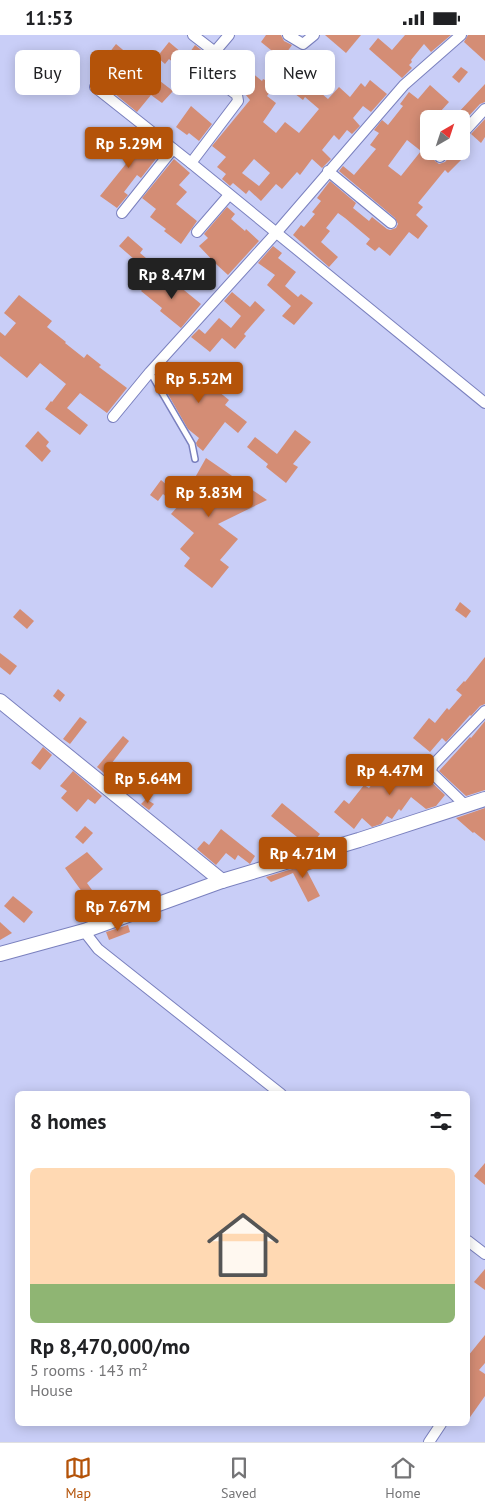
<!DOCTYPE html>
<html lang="en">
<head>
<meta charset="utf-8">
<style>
  :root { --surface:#fff; --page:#f2f2f2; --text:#202124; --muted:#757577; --line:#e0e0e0; --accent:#b45309 }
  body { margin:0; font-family:"PT Sans",sans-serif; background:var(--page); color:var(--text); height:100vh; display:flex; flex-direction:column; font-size:19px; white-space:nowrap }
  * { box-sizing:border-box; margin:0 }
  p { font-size:16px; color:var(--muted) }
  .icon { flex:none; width:28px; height:28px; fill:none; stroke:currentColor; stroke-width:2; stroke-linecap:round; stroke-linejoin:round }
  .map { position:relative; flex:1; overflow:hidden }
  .panel { position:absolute; left:15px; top:1056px; width:455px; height:335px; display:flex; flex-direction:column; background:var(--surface); border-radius:8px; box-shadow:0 2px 12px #0003 }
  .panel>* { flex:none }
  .hud { position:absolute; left:15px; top:15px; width:455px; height:45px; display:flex; gap:10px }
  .needle { width:32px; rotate:39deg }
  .fabs { position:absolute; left:420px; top:75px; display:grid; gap:10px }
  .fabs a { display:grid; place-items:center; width:50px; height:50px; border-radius:8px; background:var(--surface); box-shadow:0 2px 12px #0003; font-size:25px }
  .price { position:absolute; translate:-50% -42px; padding:0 11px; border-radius:5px; background:var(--accent); color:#fff; font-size:16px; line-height:32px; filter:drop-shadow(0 1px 2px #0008) }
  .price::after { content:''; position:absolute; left:50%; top:30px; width:15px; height:11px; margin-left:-8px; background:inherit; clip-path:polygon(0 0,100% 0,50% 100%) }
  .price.active { background:#222; color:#fff }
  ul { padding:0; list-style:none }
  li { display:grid; align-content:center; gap:10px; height:265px; padding:0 15px }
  li span { display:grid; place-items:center; height:155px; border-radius:8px; color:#555 }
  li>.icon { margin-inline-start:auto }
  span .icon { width:90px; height:90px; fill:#fffc; stroke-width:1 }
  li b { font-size:21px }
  h2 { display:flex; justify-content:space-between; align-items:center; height:60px; padding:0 15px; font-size:21px }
  .tag { padding:0 18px; border-radius:8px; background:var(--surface); box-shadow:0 2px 12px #0003; font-size:18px; line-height:45px }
  .tag.active { background:var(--accent); color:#fff }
  .status { display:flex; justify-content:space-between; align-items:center; height:35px; padding:0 25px; background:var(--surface); direction:ltr }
  .status svg { height:14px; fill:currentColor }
  .menu { display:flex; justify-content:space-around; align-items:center; height:70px; border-top:1px solid var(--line); background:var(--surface); font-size:14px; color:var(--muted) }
  .menu a { display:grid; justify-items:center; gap:2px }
  .menu .active { color:var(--accent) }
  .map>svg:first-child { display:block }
  .building { fill:#d48d75; fill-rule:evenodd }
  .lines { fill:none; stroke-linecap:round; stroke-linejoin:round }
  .lane-casing { stroke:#7a80be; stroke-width:8 }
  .street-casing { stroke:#7a80be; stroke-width:12 }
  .secondary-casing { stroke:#7a80be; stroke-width:16 }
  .lane { stroke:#fff; stroke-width:5 }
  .street { stroke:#fff; stroke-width:10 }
  .secondary { stroke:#fff; stroke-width:14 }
</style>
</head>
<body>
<div class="status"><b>11:53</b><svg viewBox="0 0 49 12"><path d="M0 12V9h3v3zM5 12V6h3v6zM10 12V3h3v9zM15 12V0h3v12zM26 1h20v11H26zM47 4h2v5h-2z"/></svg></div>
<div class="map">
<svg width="485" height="1407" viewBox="0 0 485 1407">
  <rect width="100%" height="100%" fill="#c9cef7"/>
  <g class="building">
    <polygon points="266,0 281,0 284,6 292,10 282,24 261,7"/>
    <polygon points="325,0 361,0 346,18"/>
    <polygon points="405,0 451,0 431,17 424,9 411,25 412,27 409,30 412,33 402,43 369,14 378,3 392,15"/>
    <polygon points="468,0 485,0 485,26 464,7"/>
    <polygon points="169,7 188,23 180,33 169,24 165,29 157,22"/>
    <polygon points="116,9 129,20 127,22 137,30 134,34 155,52 160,46 173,56 162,68 151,60 137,77 92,40"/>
    <polygon points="195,10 205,18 197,27 188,20"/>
    <path d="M228,18l34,28 1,-2 2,1 17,-20 46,39 11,-12 11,10 11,-14 4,4 5,-7 17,14 -16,18 -8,-6 -10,12 7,8 -8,8 -5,-4 -8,10 -5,-5 -12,15 9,9 -9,9 -10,-9 -12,16 -3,-3 -15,17 -6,-5 -15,17 -12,-11 -3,4 -13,-11 -3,3 -8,-7 4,-5 -9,-7 9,-10 -14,-11 38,-46 -9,-11 -30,-22 6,-7 4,3zM278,46l25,19 2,-3 14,12 -20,24 -14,-11 -9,11 -13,-11 13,-19 -9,-7zM254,124l16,14 -11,13 -17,-13z"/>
    <polygon points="461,32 468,37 459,48 452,42"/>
    <polygon points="485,49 485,67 480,69 464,86 457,79"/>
    <path d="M430,50l19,17 -9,10 -2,-2 -7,9h-2v2l-6,7 3,3 -2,3 5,4v13h7l-3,7 2,3 4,3 6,-2 6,-7 2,-4h4l6,7 -15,15 -3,-3 -27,33 5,4 -7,8 12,11 -10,13 -9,-7 -19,24 -11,-9 -4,4 -9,-7 4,-5 -25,-21 -7,-5 -12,15 4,3 -9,11 17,15 -9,10 -36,-32 8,-10 3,2 11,-13 -3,-2 9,-11 -4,-3 13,-17 26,22 -3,5 16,13 3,-4 15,12 3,1 6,-2 2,-4 -3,-6 -56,-47 4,-5 11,9 22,-26 -6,-4 9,-12 -5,-3 8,-10 6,5 15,-19 -3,-2 9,-12 9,7zM407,105l14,11 -20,25 -13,-10z"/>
    <polygon points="191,71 212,89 199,106 189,98 187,100 176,92"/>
    <polygon points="485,84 485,102 481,108 471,99"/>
    <polygon points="130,98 159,120 141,143 137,140 124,157 128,160 117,173 100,161 129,125 116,115"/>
    <polygon points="174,124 190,138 179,150 187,157 176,169 197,186 181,209 164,196 166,194 150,182 156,174 142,163"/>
    <polygon points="227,172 235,179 231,184 245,196 246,194 259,206 228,240 216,229 199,211 208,203 204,199"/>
    <polygon points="128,201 143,214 140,218 159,234 151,244 139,234 142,231 119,211"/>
    <polygon points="273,211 282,218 278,223 296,237 285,251 298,262 301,259 313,268 294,290 282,281 291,271 267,250 275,240 258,228"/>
    <polygon points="168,242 201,269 181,293 160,276 162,273 141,256 152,243 160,250"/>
    <polygon points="232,257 250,272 255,266 265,275 244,299 246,301 235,314 222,303 210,317 191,302 199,294 205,299 219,283 231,293 241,281 224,266"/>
    <polygon points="19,260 52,286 47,292 66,307 65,308 84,323 87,319 101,330 99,332 127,353 107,378 80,358 67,373 88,390 80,400 45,374 51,366 52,367 66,349 40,328 27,343 0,321 0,297 5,301 16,288 4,278"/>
    <polygon points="186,330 229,365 225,370 247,387 238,398 225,387 203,416 197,411 196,408 199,403 188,394 157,340 163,334 167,338"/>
    <polygon points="295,395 311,407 293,429 298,432 286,448 266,432 268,429 247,412 255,402 277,419"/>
    <polygon points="38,396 49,407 46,411 51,416 42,427 25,411"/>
    <polygon points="206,423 267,465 218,489 238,504 220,525 229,532 212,553 184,531 190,523 180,514 194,498 171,479 178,471 163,459 158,466 150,460 161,445 183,464"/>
    <polygon points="460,567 471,576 466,583 455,575"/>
    <polygon points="20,574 34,586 27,594 13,582"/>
    <polygon points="0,618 17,631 10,640 0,632"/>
    <polygon points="485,622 485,669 480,671 471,681 470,680 446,707 442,703 430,717 413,703 429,683 435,688 447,673 449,675 462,660 456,655 464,646 465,647"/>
    <polygon points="58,654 65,660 60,667 53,661"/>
    <polygon points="80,682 87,687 70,709 63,704"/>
    <polygon points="485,686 485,755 466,761 439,736 470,702 471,703"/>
    <polygon points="123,701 129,706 104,738 97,732"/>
    <polygon points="43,712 52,720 40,735 31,728"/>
    <polygon points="405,722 425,738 427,743 445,760 436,771 426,774 411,762 401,776 399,774 392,784 387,781 381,789 372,792 362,783 354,794 334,777 344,765 349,769 364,750 369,753 379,740 385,746"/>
    <polygon points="73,736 102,761 95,769 88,764 77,777 61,763 67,756 60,751"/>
    <polygon points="146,764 154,769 149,775 141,769"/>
    <polygon points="282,768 320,799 311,810 275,821 297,802 271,781"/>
    <polygon points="485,773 485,806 474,797 473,798 456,783"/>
    <polygon points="85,791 93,798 83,809 75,802"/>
    <polygon points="221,794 255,821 250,829 238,820 235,825 226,818 216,830 197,814 204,806 209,810"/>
    <polygon points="87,817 103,834 87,848 92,855 85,861 65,833"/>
    <polygon points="325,824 330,828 307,836 320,861 308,867 293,838 271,847 266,842"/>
    <polygon points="13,861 33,877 24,888 4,871"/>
    <polygon points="0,887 12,898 0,905"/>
    <polygon points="128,890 130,897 109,905 106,897"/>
    <polygon points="485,1128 485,1150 474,1141"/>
    <polygon points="485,1234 485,1255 474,1247"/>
    <polygon points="485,1300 485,1328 479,1335 485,1339 485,1361 468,1385 468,1321"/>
  </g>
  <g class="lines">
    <g class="lane-casing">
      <polyline id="lane" points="150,337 192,409 195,424"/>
    </g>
    <g class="street-casing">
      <g id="street">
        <polyline points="193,0 215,17"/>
        <polyline points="288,0 303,9 314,0"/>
        <polyline points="95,52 191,128 485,368"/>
        <polyline points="461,100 485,74"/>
        <polyline points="440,122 446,116"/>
        <polyline points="191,128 238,66 237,60 201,33 229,0"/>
        <polyline points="328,136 391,188"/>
        <polyline points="122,178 173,114"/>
        <polyline points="197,197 229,160"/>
        <polyline points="113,382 150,337 276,198 404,50 461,0"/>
        <polyline points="465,770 432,738 431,735 433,730 485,676"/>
        <polyline points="84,896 98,914 281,1059"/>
        <polyline points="468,1206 485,1219"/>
        <polyline points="429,1407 441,1389"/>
      </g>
    </g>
    <g class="secondary-casing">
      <g id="secondary">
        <polyline points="0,666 222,846"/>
        <polyline points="0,919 84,896 222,846 359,805 485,764"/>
      </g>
    </g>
    <use href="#lane" class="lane"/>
    <use href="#street" class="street"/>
    <use href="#secondary" class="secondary"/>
  </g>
</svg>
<div class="fabs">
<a><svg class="needle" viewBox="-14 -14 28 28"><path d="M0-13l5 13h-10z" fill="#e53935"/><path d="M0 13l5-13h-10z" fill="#757577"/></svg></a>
</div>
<b class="price" style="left:129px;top:134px">Rp 5.29M</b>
<b class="price active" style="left:172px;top:265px">Rp 8.47M</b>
<b class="price" style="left:199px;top:369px">Rp 5.52M</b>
<b class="price" style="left:209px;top:483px">Rp 3.83M</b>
<b class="price" style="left:390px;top:761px">Rp 4.47M</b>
<b class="price" style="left:148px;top:769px">Rp 5.64M</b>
<b class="price" style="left:303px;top:844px">Rp 4.71M</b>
<b class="price" style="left:118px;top:897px">Rp 7.67M</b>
<div class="hud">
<a class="tag">Buy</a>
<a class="tag active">Rent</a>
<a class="tag">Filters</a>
<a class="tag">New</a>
</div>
<section class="panel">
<h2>8 homes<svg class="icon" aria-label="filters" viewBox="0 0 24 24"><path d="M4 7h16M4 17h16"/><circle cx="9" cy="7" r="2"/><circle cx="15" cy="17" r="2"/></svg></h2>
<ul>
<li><span style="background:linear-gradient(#ffd9b3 75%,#8fb573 0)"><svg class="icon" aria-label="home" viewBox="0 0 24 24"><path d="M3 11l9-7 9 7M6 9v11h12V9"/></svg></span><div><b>Rp 8,470,000/mo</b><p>5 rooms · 143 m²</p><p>House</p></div></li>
</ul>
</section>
</div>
<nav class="menu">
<a class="active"><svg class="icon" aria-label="map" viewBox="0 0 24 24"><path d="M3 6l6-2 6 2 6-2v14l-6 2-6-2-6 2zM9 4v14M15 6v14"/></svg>Map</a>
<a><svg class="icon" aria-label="saved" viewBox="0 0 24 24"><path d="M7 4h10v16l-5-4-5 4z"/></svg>Saved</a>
<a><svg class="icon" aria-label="home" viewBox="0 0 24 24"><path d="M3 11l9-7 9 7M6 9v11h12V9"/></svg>Home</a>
</nav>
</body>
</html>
